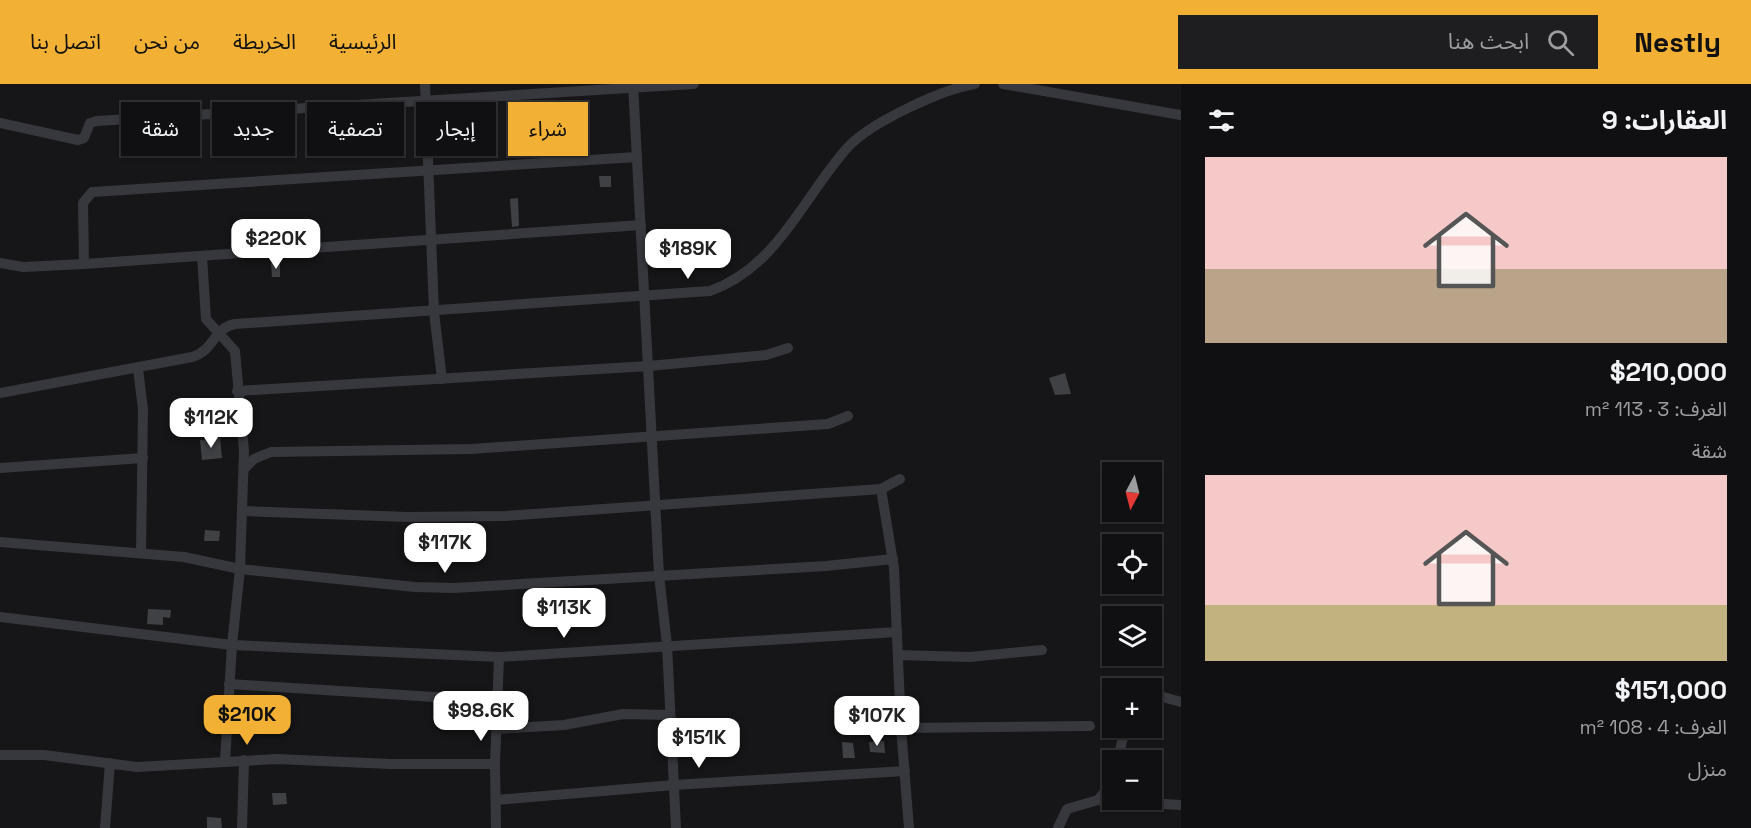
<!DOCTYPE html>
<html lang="ar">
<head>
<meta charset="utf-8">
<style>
  :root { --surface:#101012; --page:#1e1e20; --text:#f1f3f6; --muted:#9c9d9f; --line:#303032; --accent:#f2b134 }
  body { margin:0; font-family:"Space Grotesk","Noto Sans Arabic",sans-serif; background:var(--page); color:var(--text); direction:rtl; height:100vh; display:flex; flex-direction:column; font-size:22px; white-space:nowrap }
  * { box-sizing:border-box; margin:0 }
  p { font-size:20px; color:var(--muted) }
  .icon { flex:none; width:33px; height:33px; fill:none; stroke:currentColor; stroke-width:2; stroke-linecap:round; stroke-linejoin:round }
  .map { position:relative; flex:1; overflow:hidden; direction:ltr }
  .sheet { display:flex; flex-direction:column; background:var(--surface); width:570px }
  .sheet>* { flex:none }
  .guide { position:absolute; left:18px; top:18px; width:570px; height:54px; direction:rtl; display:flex; gap:12px }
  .needle { width:39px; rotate:187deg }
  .buttons { position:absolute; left:1102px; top:378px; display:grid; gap:12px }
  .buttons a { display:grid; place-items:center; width:60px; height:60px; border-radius:0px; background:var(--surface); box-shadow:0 2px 4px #0004,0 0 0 2px var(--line); font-size:30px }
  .price { position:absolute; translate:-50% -51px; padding:0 14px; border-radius:12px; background:#fff; color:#222; font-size:20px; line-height:39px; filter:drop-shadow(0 2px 3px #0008) }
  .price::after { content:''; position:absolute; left:50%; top:36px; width:18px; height:14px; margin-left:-9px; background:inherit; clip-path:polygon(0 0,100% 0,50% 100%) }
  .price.current { background:var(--accent); color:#111 }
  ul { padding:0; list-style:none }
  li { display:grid; align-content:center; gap:12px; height:318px; padding:0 24px }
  li span { display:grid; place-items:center; height:186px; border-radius:0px; color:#555 }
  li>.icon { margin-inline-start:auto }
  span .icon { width:108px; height:108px; fill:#fffc; stroke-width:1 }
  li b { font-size:26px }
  h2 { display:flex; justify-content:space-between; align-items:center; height:72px; padding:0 24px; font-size:26px }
  .tag { padding:0 21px; border-radius:0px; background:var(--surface); box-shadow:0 2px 4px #0004,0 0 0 2px var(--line); font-size:21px; line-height:54px }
  .tag.current { background:var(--accent); color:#111 }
  header { display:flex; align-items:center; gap:36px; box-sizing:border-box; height:84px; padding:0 30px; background:var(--accent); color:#111 }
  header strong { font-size:28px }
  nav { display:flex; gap:33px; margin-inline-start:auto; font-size:21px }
  .search { width:420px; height:54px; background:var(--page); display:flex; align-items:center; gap:15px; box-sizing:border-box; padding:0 21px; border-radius:0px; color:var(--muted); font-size:22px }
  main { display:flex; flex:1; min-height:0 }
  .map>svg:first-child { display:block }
  .building { fill:#404145 }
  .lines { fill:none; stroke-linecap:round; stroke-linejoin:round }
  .minor { stroke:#37383d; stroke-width:10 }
</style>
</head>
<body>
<header>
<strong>Nestly</strong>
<div class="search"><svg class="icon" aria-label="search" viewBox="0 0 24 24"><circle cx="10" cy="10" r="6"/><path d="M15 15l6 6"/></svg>ابحث هنا</div>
<nav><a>الرئيسية</a><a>الخريطة</a><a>من نحن</a><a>اتصل بنا</a></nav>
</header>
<main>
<section class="sheet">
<h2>العقارات: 9<svg class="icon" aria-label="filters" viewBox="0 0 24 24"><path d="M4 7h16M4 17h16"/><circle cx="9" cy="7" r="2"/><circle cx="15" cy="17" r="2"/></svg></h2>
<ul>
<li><span style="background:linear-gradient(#f6c9c9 60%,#b9a48a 0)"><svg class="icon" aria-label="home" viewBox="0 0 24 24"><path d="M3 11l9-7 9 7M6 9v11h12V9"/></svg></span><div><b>$210,000</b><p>الغرف: 3 · 113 m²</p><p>شقة</p></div></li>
<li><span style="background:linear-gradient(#f6c9c9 70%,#c2b280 0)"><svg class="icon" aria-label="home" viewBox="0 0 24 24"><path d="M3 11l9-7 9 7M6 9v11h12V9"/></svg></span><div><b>$151,000</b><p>الغرف: 4 · 108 m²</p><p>منزل</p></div></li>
</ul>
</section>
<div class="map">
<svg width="1181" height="744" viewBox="0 0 1181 744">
  <rect width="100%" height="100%" fill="#161618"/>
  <g class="building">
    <polygon points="599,92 611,92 611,103 600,103"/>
    <polygon points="518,114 519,142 512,143 510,115"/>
    <rect x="272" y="140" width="16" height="9"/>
    <polygon points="271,179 280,179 280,193 272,193"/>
    <polygon points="1065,289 1071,310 1055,311 1049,294"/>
    <polygon points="220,354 222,374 202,376 200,356"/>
    <polygon points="205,446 220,447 219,457 204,457"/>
    <polygon points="148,525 171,526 170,534 163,533 163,541 147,540"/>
    <polygon points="884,657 885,669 870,668 869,658"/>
    <polygon points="842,658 853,659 855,674 843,674"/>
    <polygon points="272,709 286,709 287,720 273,721"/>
    <polygon points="207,733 221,734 222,744 207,744"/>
  </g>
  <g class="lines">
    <g class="minor">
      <polyline points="425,0 434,228 442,295"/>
      <polyline points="633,0 659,491 667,561 676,744"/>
      <polyline points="1003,0 1181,31"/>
      <polyline points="0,39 78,56 84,54 90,39 97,37 694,0"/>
      <polyline points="202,172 206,235 235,267 244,367 240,485 232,561 225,677"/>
      <polyline points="0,179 23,183 84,180 641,141"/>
      <polyline points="84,180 83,119 92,108 637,73"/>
      <polyline points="138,285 143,325 141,469"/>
      <polyline points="237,307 649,282 766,271 788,264"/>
      <path d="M0,309l192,-36c22,-6 21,-29 43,-33l475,-33c68,-24 93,-94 138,-144 22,-24 94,-58 127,-63"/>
      <polyline points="0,384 143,374"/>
      <polyline points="244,385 254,375 271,368 471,365 828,340 848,332"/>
      <polyline points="881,405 894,484 901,644 909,744"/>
      <polyline points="243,427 408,433 506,432 881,405 900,395"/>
      <polyline points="0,458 184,473 240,485 415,503 454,504 826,482 893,475"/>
      <polyline points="0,533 232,561 499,573 897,548"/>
      <polyline points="898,571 970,573 1042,566"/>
      <polyline points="229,600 497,617"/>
      <polyline points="1152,610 1181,618"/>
      <polyline points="901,644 1090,642"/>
      <polyline points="496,645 564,641 623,630 670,631"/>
      <polyline points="0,671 44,671 137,683 276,675 391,680 495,680"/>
      <polyline points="1118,676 1125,644"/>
      <polyline points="496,716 674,701 905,687"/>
      <polyline points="1098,716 1181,721"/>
      <polyline points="105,744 110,679"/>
      <polyline points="242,744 244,676"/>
      <polyline points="496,744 495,680 499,573"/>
      <polyline points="1058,744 1067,725 1098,716 1113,698"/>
    </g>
  </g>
</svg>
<div class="buttons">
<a><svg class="needle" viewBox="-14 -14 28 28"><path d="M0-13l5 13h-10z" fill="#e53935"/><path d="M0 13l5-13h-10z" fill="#9c9d9f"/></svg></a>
<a><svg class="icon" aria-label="locate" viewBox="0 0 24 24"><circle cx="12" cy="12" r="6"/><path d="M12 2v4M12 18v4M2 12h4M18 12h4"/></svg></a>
<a><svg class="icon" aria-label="layers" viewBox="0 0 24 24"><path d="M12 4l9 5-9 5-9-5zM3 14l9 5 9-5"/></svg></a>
<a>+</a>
<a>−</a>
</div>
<b class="price" style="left:276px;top:186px">$220K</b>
<b class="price" style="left:688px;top:196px">$189K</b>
<b class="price" style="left:211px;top:365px">$112K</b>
<b class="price" style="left:445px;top:490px">$117K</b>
<b class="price" style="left:564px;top:555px">$113K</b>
<b class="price" style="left:481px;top:658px">$98.6K</b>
<b class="price current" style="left:247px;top:662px">$210K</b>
<b class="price" style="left:877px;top:663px">$107K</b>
<b class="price" style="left:699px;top:685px">$151K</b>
<div class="guide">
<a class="tag current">شراء</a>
<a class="tag">إيجار</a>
<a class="tag">تصفية</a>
<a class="tag">جديد</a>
<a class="tag">شقة</a>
</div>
</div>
</main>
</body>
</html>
